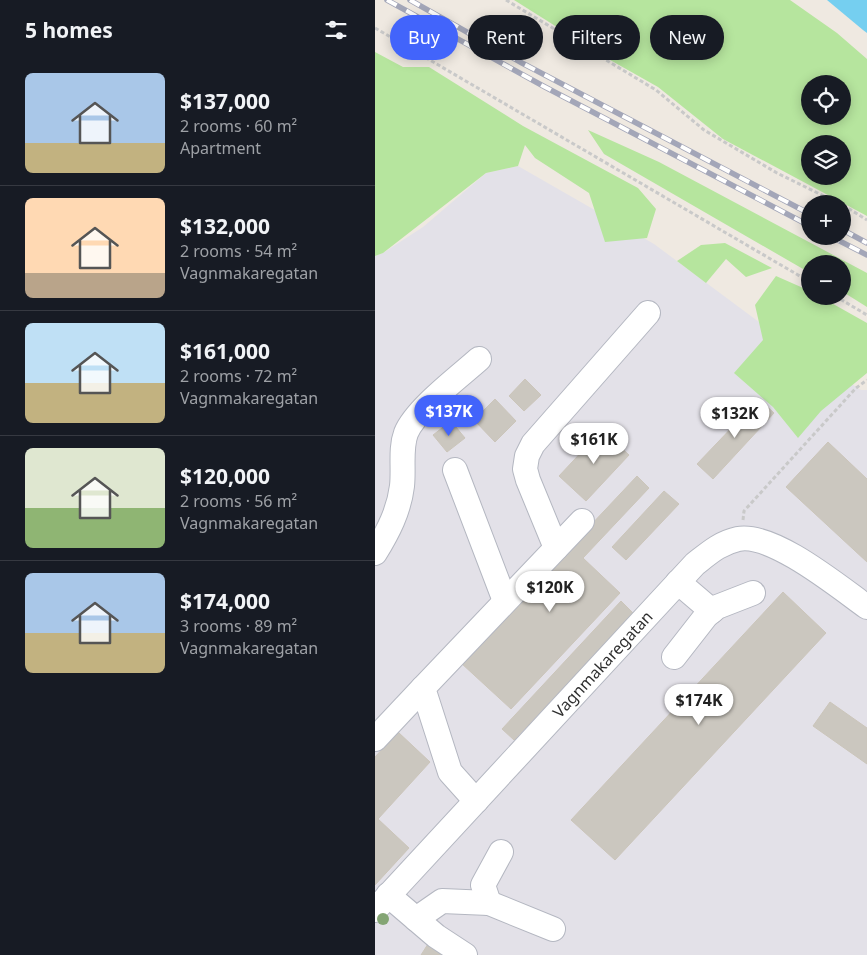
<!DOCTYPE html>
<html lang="en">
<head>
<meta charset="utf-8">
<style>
  :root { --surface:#171b24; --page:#242831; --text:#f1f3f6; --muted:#9ea1a6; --line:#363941; --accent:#4264fb }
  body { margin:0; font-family:"Noto Sans",sans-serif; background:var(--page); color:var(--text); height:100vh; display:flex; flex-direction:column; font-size:19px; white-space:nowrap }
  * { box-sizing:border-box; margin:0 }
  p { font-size:16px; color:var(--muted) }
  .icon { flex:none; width:28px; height:28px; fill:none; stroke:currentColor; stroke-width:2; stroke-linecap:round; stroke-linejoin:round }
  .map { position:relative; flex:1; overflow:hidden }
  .side { display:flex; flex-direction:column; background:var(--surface); width:375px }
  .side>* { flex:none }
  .top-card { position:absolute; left:15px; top:15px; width:401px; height:45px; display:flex; gap:10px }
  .buttons { position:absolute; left:426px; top:75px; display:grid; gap:10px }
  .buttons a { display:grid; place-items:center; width:50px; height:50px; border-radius:50%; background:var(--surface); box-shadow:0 2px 12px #0003; font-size:25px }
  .price { position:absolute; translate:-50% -42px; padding:0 11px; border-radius:18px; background:#fff; color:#222; font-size:16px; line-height:32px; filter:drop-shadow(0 1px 2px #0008) }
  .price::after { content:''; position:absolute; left:50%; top:30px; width:15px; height:11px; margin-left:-8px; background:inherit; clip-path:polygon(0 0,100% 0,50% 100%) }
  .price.selected { background:var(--accent); color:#fff }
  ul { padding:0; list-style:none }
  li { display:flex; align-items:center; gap:15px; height:125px; padding:0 25px }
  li+li { border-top:1px solid var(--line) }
  li span { display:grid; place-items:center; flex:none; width:140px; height:100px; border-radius:8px; color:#555 }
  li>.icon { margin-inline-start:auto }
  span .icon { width:60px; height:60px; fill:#fffc; stroke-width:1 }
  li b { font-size:21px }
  h2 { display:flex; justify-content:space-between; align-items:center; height:60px; padding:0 25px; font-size:21px }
  .pill { padding:0 18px; border-radius:22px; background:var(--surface); box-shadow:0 2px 12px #0003; font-size:18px; line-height:45px }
  .pill.selected { background:var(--accent); color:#fff }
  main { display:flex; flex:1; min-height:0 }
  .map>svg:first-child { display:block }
  .industrial { fill:#e3e1e8 }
  .green { fill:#b6e59e; fill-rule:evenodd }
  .water { fill:#75cff0 }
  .building { fill:#cbc7bf; stroke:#cbc5ba }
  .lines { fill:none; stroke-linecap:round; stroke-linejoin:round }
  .minor-casing { stroke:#b4b7c1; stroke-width:26 }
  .path { stroke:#c9c9c9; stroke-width:3; stroke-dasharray:4 2.5; stroke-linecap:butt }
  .minor { stroke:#fff; stroke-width:24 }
  .rail-casing { stroke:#a3a6b8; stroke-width:5.5 }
  .rail { stroke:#fff; stroke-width:4; stroke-dasharray:11; stroke-linecap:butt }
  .tree { fill:#84a574 }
  .labels { text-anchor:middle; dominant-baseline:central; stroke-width:4; stroke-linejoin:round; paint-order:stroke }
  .street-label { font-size:16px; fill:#2e2e2e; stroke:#fff }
</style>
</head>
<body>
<main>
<section class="side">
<h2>5 homes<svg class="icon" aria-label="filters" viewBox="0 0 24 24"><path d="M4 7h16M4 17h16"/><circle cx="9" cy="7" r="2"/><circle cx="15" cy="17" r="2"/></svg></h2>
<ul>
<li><span style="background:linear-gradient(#a9c7e8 70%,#c2b280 0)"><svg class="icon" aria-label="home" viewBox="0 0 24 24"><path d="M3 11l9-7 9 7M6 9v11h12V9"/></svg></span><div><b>$137,000</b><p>2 rooms · 60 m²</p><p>Apartment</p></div></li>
<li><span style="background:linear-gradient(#ffd9b3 75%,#b9a48a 0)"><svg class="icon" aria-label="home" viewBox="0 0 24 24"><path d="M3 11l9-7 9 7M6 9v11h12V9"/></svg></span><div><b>$132,000</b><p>2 rooms · 54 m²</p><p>Vagnmakaregatan</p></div></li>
<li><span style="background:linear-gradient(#bfe0f5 60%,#c2b280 0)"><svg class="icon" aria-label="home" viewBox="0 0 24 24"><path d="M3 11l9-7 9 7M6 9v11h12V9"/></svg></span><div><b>$161,000</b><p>2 rooms · 72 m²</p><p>Vagnmakaregatan</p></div></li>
<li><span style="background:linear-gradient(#dfe7d0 60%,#8fb573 0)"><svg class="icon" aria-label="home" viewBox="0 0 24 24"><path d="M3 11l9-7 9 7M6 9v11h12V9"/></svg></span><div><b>$120,000</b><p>2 rooms · 56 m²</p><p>Vagnmakaregatan</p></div></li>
<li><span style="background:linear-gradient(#a9c7e8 60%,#c2b280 0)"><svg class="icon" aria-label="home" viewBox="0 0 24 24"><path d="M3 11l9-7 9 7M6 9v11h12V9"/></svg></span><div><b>$174,000</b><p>3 rooms · 89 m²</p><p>Vagnmakaregatan</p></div></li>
</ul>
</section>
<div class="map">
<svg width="492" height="955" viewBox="0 0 492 955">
  <rect width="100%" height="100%" fill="#efe9e1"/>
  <polygon class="industrial" points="143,166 279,244 411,342 486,390 492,390 492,955 0,955 0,256 8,253 48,227 111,173"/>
  <g class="green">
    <path d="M139,0h276l47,33 30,26v157l-144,-77 -65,-52 -55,-31zM435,84h33v32h-33zM435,144h33v32h-33z"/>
    <polygon points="0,52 28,67 54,67 148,126 263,188 281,209 272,238 230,242 214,193 160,158 150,145 143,166 111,173 8,253 0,256"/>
    <polygon points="213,130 284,162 492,273 492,307 468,292 468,264 435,264 435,273 229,154"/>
    <polygon points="350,243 397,268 371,277 351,259 331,283 302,261 326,245"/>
    <polygon points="401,276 435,291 435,296 444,296 492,323 492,373 446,411 423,438 398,407 359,373 388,340 380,305"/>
  </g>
  <polygon class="water" points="452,0 492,0 492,33 488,30"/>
  <g class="building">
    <polygon points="150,379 166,395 149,411 134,396"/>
    <polygon points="120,399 141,421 120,442 99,420"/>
    <polygon points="384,399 399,413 338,479 322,464"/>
    <polygon points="76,421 90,438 72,452 58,435"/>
    <polygon points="227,430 254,455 211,501 184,476"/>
    <polygon points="453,442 492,479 492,562 411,487"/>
    <polygon points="262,476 274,488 208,558 245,593 136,709 86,663"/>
    <polygon points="289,491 304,504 251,560 237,547"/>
    <polygon points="408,592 451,633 240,860 196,820"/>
    <polygon points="246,601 258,613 139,740 127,729"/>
    <polygon points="455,702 492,728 492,764 438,726"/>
    <polygon points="23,732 55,762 3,819 34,848 0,885 0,757"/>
    <polygon points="53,944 68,955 46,955"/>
  </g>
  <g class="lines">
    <g class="minor-casing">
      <g id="minor">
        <polyline points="80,470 130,601"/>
        <polyline points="181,548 153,480 150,469 152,456 158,444 273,313"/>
        <path d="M0,553c13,-21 24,-42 27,-67 2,-18 -2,-37 4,-53 10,-24 53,-56 73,-74"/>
        <polyline points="303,582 337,611"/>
        <polyline points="299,657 331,616 342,607 378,593"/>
        <polyline points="0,739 48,688"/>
        <polyline points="101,801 75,772 48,688 207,521"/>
        <polyline points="13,895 61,936 90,955"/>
        <polyline points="114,903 108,885 126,852"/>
        <path id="s1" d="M0,910l320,-346c14,-11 25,-21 43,-25 34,-7 101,48 129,68"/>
        <polyline points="41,919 67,901 114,903 178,929"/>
      </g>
    </g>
    <g class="path">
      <polyline points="131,0 281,90 329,130 402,173 465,204"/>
      <polyline points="0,28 435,282"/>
      <polyline points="468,205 492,220"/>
      <polyline points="460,296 492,315"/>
      <polyline points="368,520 369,511 481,388 492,380"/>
    </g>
    <use href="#minor" class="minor"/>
    <g class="rail-casing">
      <g id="rail">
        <polyline points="12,0 170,87 435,226"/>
        <polyline points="35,0 147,63 435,214"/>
        <polyline points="468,230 492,243"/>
        <polyline points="455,236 492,255"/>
      </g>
    </g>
    <use href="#rail" class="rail"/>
  </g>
  <circle class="tree" cx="8" cy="919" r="6"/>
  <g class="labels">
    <g class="street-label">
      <text stroke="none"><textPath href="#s1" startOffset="335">Vagnmakaregatan</textPath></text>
    </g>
  </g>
</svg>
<div class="buttons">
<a><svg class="icon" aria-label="locate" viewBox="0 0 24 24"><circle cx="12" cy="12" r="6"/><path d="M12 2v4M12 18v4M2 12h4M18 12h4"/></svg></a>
<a><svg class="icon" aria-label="layers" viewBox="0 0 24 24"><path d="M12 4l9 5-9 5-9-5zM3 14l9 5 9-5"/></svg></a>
<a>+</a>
<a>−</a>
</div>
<b class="price selected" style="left:74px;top:437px">$137K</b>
<b class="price" style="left:360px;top:439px">$132K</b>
<b class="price" style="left:219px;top:465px">$161K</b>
<b class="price" style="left:175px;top:613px">$120K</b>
<b class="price" style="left:324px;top:726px">$174K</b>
<div class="top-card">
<a class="pill selected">Buy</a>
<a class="pill">Rent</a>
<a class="pill">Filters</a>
<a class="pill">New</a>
</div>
</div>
</main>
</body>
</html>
